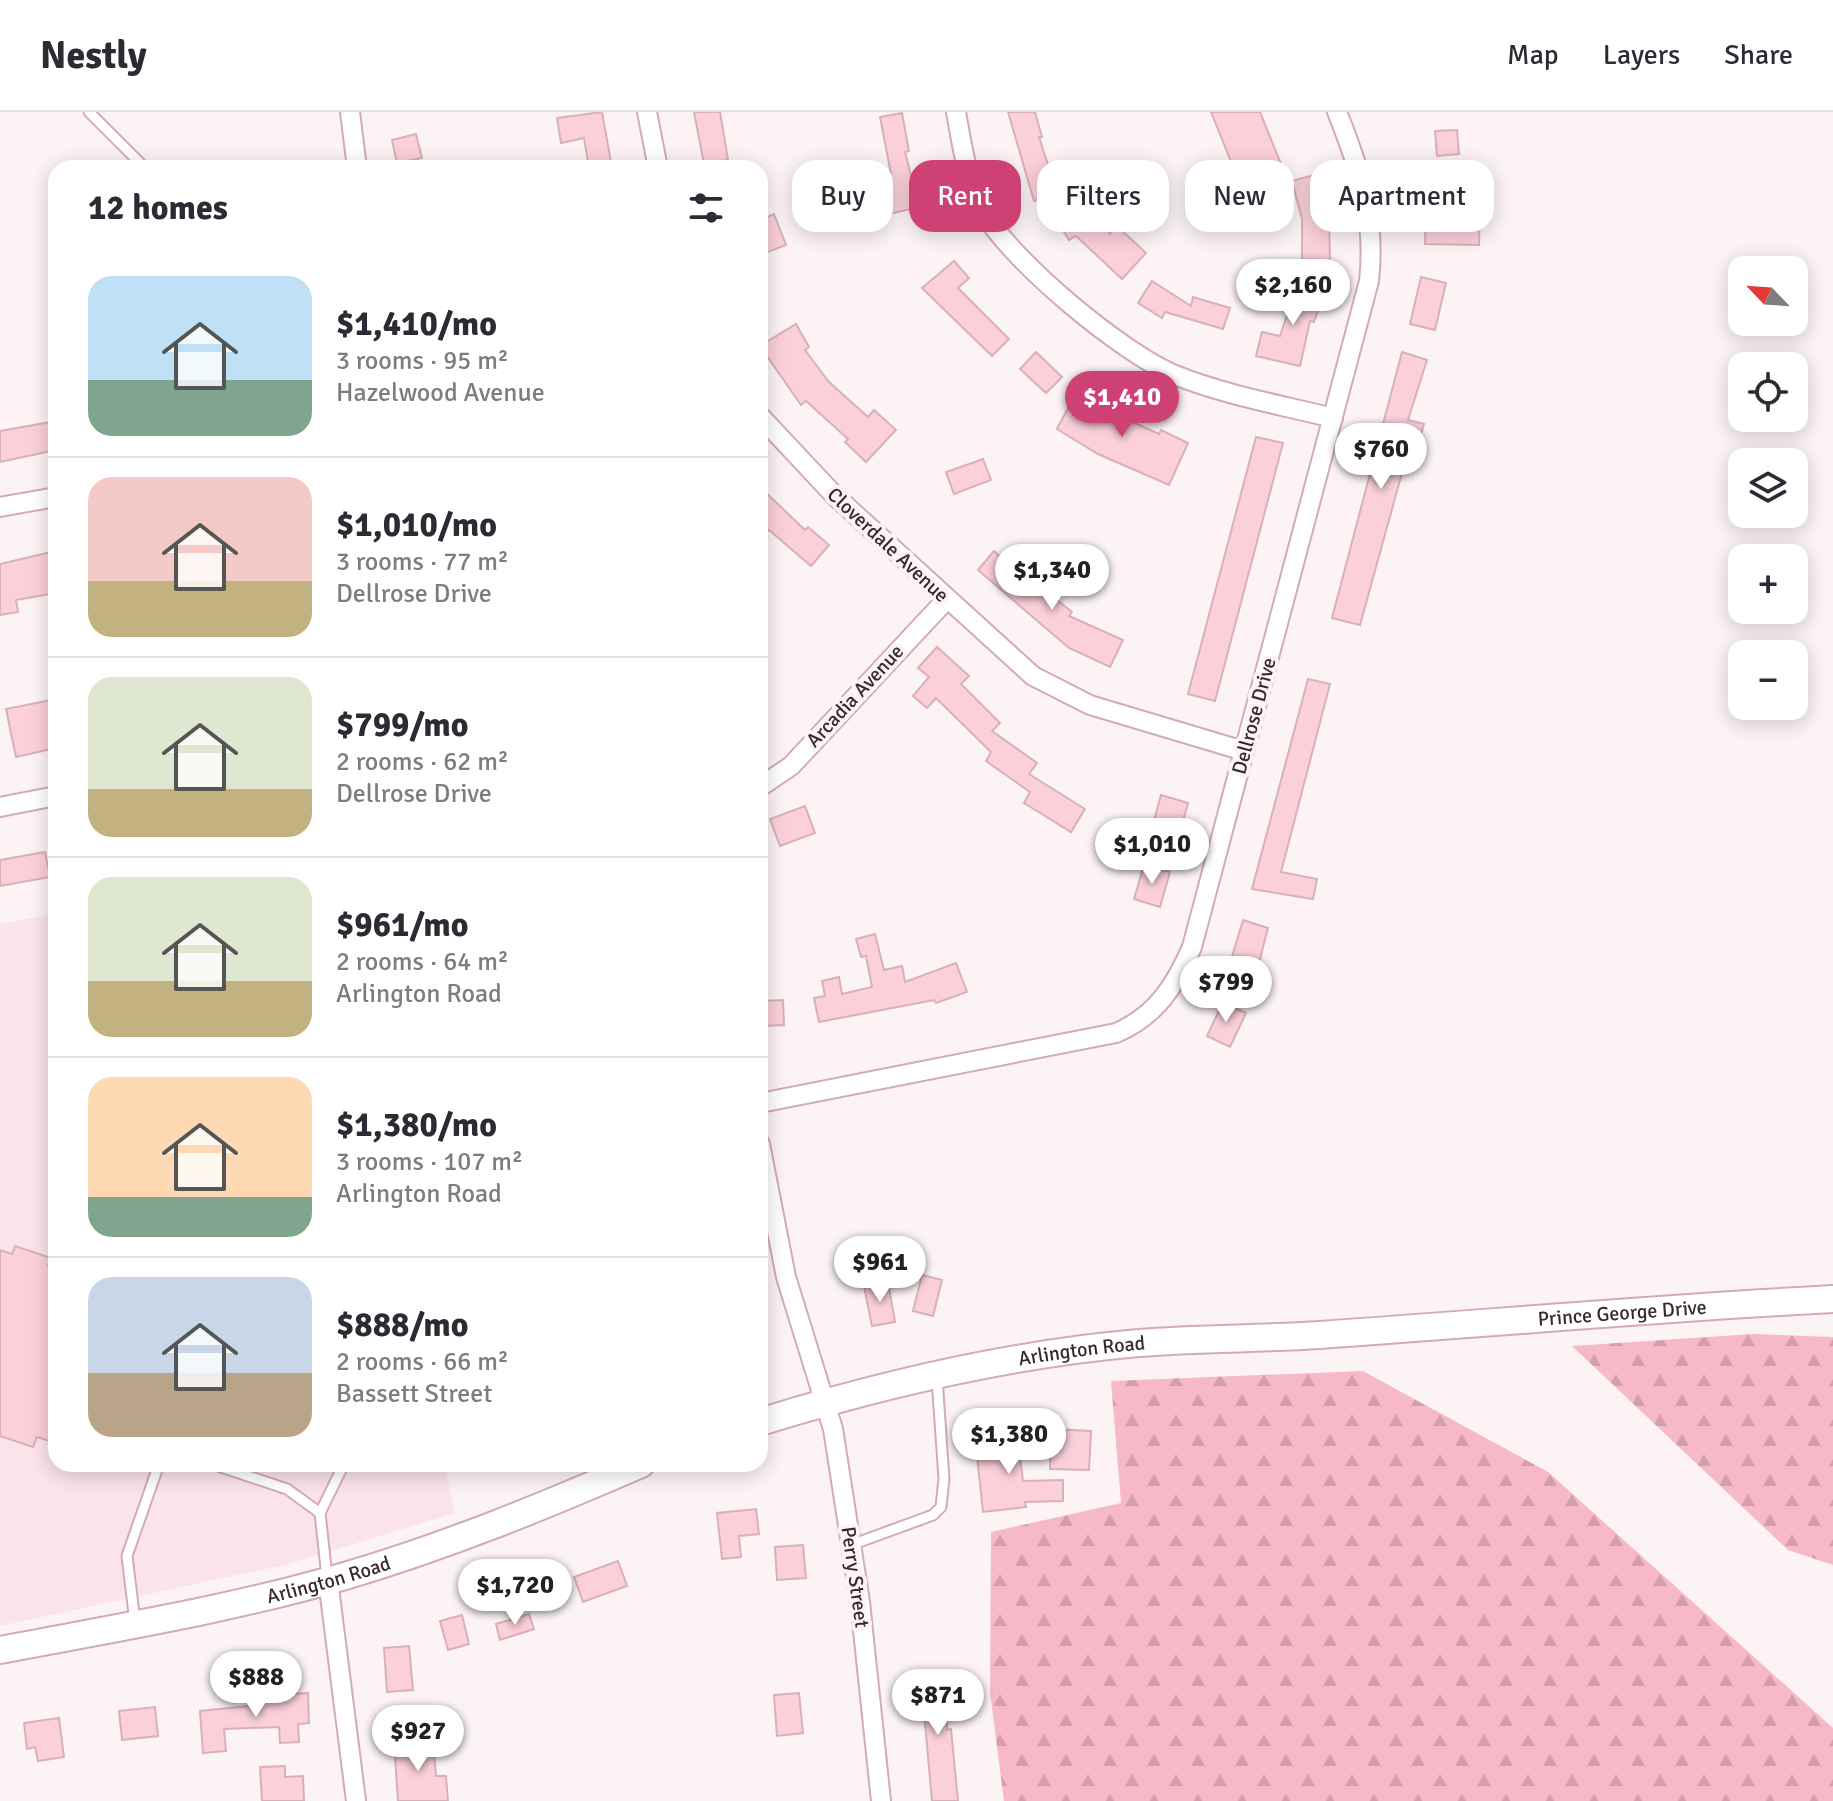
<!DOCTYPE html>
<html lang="en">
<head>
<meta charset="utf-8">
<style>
  :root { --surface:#fff; --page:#f2f2f3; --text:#2b2b33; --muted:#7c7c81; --line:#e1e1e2; --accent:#cd4175 }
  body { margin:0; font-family:Signika,sans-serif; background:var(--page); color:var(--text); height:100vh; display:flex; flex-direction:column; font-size:30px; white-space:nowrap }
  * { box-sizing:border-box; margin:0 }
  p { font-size:26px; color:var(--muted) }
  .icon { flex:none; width:44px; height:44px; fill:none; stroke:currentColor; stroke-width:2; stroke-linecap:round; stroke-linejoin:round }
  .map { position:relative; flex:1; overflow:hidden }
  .panel { position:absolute; left:48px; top:48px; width:720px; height:1312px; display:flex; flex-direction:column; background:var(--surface); border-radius:24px; box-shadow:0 4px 20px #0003 }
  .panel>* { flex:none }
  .banner { position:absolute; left:792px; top:48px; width:760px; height:72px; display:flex; gap:16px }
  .needle { width:52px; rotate:295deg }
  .buttons { position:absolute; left:1728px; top:144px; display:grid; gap:16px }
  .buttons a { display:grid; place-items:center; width:80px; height:80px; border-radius:16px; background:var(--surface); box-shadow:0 4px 20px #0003; font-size:40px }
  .price { position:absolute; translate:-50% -68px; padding:0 18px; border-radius:28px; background:#fff; color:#222; font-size:26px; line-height:52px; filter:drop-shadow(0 2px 4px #0008) }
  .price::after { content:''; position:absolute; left:50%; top:48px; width:24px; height:18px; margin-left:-12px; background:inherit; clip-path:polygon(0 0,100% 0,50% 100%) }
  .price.selected { background:var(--accent); color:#fff }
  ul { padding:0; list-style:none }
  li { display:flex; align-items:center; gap:24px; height:200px; padding:0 40px }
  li+li { border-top:2px solid var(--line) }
  li span { display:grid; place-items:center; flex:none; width:224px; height:160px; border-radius:24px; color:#555 }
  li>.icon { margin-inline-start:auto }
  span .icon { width:96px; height:96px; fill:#fffc; stroke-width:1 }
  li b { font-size:34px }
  h2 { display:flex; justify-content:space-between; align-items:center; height:96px; padding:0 40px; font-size:34px }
  .tag { padding:0 28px; border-radius:24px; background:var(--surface); box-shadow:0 4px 20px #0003; font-size:28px; line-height:72px }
  .tag.selected { background:var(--accent); color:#fff }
  header { display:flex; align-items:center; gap:48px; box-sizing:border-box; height:112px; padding:0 40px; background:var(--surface); border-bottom:2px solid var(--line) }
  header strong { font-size:38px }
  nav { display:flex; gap:44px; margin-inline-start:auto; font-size:28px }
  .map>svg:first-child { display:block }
  .built { fill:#fae4e9 }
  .forest { fill:url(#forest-firs) }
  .building { fill:#fbd0da; stroke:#d9b0ba; stroke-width:2 }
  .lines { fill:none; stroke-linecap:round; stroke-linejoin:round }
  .lane-casing { stroke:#d4abb5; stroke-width:13 }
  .street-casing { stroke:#d4abb5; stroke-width:22 }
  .secondary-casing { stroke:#d4abb5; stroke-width:30 }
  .lane { stroke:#fff; stroke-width:9 }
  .street { stroke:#fff; stroke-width:18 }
  .secondary { stroke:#fff; stroke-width:26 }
  .labels { text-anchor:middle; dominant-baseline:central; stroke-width:8; stroke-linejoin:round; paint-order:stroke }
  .street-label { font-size:20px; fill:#38282c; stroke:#fcf3f5 }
</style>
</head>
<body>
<header>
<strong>Nestly</strong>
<nav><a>Map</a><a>Layers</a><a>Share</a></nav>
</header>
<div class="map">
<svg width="1833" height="1689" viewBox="0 0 1833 1689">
  <defs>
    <pattern id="forest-firs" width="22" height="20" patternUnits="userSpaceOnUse" patternTransform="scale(2)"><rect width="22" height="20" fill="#f7b8c8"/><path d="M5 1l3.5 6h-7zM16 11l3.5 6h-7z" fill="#d49eac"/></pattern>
  </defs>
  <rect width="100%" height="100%" fill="#fcf3f5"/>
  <polygon class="built" points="56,801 56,1352 445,1352 455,1401 289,1452 0,1514 0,812"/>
  <g class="forest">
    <polygon points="1753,1222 1833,1225 1833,1453 1788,1438 1572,1234"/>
    <polygon points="1363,1259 1548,1360 1833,1616 1833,1689 1004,1689 990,1580 991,1420 1121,1391 1111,1269"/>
  </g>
  <g class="building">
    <polygon points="602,0 612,56 589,56 584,26 561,31 557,6"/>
    <polygon points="694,0 720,0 728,48 704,52"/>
    <polygon points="1008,0 1035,0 1042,25 1039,25 1063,99 1087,84 1110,122 1117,114 1146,141 1122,167 1076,124 1069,128 1043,86 1034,89"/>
    <polygon points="1211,0 1260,0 1281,52 1238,67"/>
    <polygon points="902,1 909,39 905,40 919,95 885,103 876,66 891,62 880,5"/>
    <polygon points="1457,18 1459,42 1437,44 1435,19"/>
    <polygon points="416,22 422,46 397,51 392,28"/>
    <polygon points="1318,62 1329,107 1330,149 1302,150 1302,107 1292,69"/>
    <polygon points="1426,87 1480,88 1479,133 1425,132"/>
    <polygon points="774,102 786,133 760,143 760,108"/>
    <polygon points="954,149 969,166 958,176 1009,227 992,244 922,176"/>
    <polygon points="1421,165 1446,171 1435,218 1410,212"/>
    <polygon points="1152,169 1191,194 1193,185 1230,196 1223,217 1165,200 1162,206 1138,191"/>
    <polygon points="1298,169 1325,178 1314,210 1310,209 1300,254 1256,244 1262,220 1280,224"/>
    <polygon points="796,212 809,235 805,238 829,270 868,305 874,298 896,318 866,350 845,330 848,327 806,289 801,293 760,234"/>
    <polygon points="1036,240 1062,265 1046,281 1020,257"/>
    <polygon points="1402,240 1427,248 1408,308 1424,312 1418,333 1410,332 1360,513 1332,506"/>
    <polygon points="1078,277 1103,290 1100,295 1159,322 1161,318 1188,331 1169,373 1098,342 1057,317"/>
    <polygon points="56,309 56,338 0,350 0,319"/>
    <polygon points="1256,325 1283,331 1215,589 1188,582"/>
    <polygon points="983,347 991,368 954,382 946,360"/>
    <polygon points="760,375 805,418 808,415 829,433 811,454 769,418 760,428"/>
    <polygon points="994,439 1036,477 1046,465 1063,478 1056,487 1072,500 1069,504 1123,528 1110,555 1069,536 978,458"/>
    <polygon points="51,440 56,481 16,488 18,500 0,503 0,452"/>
    <polygon points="937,535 969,564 961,572 1000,611 992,619 1037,651 1029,662 1085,697 1071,720 1024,691 1030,680 986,649 991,640 936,586 927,596 913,584 929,565 918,556"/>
    <polygon points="1308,567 1330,572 1281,760 1317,767 1313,787 1252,777"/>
    <polygon points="56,587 56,636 16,645 6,597"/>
    <polygon points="1161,683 1188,691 1178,727 1151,719"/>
    <polygon points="805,694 815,721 780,734 770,707"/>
    <polygon points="45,740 50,765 0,774 0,748"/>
    <polygon points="1144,753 1170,760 1160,795 1134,787"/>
    <polygon points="1243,808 1268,816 1258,855 1231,848"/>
    <polygon points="875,822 884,858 902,854 905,870 956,851 967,880 936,891 934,888 819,910 814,886 825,884 822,869 839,865 842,882 872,875 866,844 861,845 856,827"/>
    <polygon points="783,888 784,913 760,914 760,889"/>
    <polygon points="1223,890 1246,901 1230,935 1207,924"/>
    <polygon points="15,1134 51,1146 48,1153 56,1156 56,1331 37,1325 33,1335 0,1324 0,1138 12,1142"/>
    <polygon points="922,1163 942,1168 933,1204 913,1199"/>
    <polygon points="888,1170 895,1210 872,1214 864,1174"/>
    <polygon points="1051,1317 1091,1319 1089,1358 1050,1357"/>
    <polygon points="1017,1320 1023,1369 1063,1368 1063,1389 1025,1390 1026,1395 983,1400 975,1325"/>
    <polygon points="756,1397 759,1422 739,1424 741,1445 722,1447 717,1401"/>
    <polygon points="803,1433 806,1466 777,1468 775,1435"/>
    <polygon points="618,1449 627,1474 583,1490 574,1465"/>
    <polygon points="529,1502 534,1517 500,1528 496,1512"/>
    <polygon points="462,1503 469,1532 448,1538 440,1509"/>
    <polygon points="409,1534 413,1578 387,1580 384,1536"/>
    <polygon points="921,1560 946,1560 947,1618 951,1617 958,1689 932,1689 924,1600 921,1600"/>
    <polygon points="308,1581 309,1611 298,1612 299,1630 280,1631 279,1615 224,1617 226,1639 203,1641 200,1599 249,1594 249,1584"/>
    <polygon points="799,1581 803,1621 777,1624 774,1583"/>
    <polygon points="155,1595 158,1624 122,1628 119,1599"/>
    <polygon points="59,1606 64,1645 38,1649 35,1635 27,1637 24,1611"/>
    <polygon points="433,1627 436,1664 446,1664 448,1689 398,1689 394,1630"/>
    <polygon points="285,1654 285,1665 303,1664 304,1689 262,1689 260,1655"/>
  </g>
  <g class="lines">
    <g class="lane-casing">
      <g id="lane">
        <polyline points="89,0 145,56"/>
        <polyline points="212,1352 287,1377 320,1401"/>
        <polyline points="851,1433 933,1403 941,1395 944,1367 937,1266"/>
        <polyline points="327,1465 320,1401 344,1352"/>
        <polyline points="135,1510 127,1444 159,1352"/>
      </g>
    </g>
    <g class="street-casing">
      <g id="street">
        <polyline points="350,0 357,56"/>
        <polyline points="647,0 658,56"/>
        <path d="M956,0c6,33 11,69 27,99 28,50 139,142 192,164 50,20 106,30 158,43"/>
        <polyline points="760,304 835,384 1033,564 1090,593 1244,639"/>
        <polyline points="0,395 56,385"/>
        <polyline points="760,675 791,654 946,488"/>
        <polyline points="0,695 56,684"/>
        <path d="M760,991l356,-70c40,-17 59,-47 76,-86l177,-666c7,-62 -9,-112 -32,-169"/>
        <polyline points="760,1032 786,1165 833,1317 860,1490 881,1689"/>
        <polyline points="328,1468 356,1689"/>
      </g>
    </g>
    <g class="secondary-casing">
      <g id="secondary">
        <path id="s1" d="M760,1310c123,-38 250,-68 379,-79 60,-5 121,-4 181,-8 171,-12 342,-27 513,-36"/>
        <path id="s2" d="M0,1538c115,-22 232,-41 345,-74 102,-30 199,-70 296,-112"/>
      </g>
    </g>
    <use href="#lane" class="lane"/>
    <use href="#street" class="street"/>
    <use href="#secondary" class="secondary"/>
  </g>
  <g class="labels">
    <g class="street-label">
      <text transform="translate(888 433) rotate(43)">Cloverdale Avenue</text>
      <text transform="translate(855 584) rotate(-47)">Arcadia Avenue</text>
      <text transform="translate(1254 604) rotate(-75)">Dellrose Drive</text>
      <text stroke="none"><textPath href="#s1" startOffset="872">Prince George Drive</textPath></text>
      <text stroke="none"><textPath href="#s1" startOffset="330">Arlington Road</textPath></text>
      <text transform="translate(855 1465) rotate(82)">Perry Street</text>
      <text stroke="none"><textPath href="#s2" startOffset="336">Arlington Road</textPath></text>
    </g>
  </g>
</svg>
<div class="buttons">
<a><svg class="needle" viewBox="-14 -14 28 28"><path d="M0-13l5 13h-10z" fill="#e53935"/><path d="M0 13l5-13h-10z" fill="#7c7c81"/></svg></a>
<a><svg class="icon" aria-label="locate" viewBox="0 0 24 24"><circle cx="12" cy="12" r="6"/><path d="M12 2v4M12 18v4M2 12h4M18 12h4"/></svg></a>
<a><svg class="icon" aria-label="layers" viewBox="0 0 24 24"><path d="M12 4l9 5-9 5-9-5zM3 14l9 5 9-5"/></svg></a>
<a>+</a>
<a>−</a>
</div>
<b class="price" style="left:1293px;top:215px">$2,160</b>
<b class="price selected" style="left:1122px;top:327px">$1,410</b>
<b class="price" style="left:1381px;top:379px">$760</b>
<b class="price" style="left:1052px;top:500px">$1,340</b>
<b class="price" style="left:1152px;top:774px">$1,010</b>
<b class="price" style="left:1226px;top:912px">$799</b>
<b class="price" style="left:880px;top:1192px">$961</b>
<b class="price" style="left:1009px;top:1364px">$1,380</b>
<b class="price" style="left:515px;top:1515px">$1,720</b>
<b class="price" style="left:256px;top:1607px">$888</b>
<b class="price" style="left:938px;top:1625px">$871</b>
<b class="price" style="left:418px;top:1661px">$927</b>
<div class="banner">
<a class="tag">Buy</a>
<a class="tag selected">Rent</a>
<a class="tag">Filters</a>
<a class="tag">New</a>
<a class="tag">Apartment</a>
</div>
<section class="panel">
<h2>12 homes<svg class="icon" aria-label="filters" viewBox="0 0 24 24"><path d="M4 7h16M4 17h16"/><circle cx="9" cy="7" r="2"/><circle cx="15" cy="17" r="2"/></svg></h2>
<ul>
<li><span style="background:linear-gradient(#bfe0f5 65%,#7fa58c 0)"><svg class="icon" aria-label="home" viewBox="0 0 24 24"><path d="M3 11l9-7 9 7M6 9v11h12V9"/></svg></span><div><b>$1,410/mo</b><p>3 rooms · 95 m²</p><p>Hazelwood Avenue</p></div></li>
<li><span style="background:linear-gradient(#f6c9c9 65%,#c2b280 0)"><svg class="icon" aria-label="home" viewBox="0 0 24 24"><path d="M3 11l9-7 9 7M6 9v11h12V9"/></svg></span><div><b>$1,010/mo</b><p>3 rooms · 77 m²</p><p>Dellrose Drive</p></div></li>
<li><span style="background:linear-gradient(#dfe7d0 70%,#c2b280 0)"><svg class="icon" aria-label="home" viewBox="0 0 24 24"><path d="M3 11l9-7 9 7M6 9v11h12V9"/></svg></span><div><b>$799/mo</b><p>2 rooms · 62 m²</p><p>Dellrose Drive</p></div></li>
<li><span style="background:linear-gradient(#dfe7d0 65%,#c2b280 0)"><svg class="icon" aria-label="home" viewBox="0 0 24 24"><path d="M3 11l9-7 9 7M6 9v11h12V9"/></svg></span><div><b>$961/mo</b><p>2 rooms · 64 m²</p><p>Arlington Road</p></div></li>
<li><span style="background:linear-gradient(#ffd9b3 75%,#7fa58c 0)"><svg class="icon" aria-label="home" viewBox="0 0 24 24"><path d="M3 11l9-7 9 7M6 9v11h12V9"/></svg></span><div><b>$1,380/mo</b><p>3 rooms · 107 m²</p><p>Arlington Road</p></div></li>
<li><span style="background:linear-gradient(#c9d6e8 60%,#b9a48a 0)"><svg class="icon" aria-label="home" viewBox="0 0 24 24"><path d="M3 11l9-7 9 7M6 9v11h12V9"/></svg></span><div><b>$888/mo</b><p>2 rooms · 66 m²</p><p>Bassett Street</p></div></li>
</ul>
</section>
</div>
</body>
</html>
